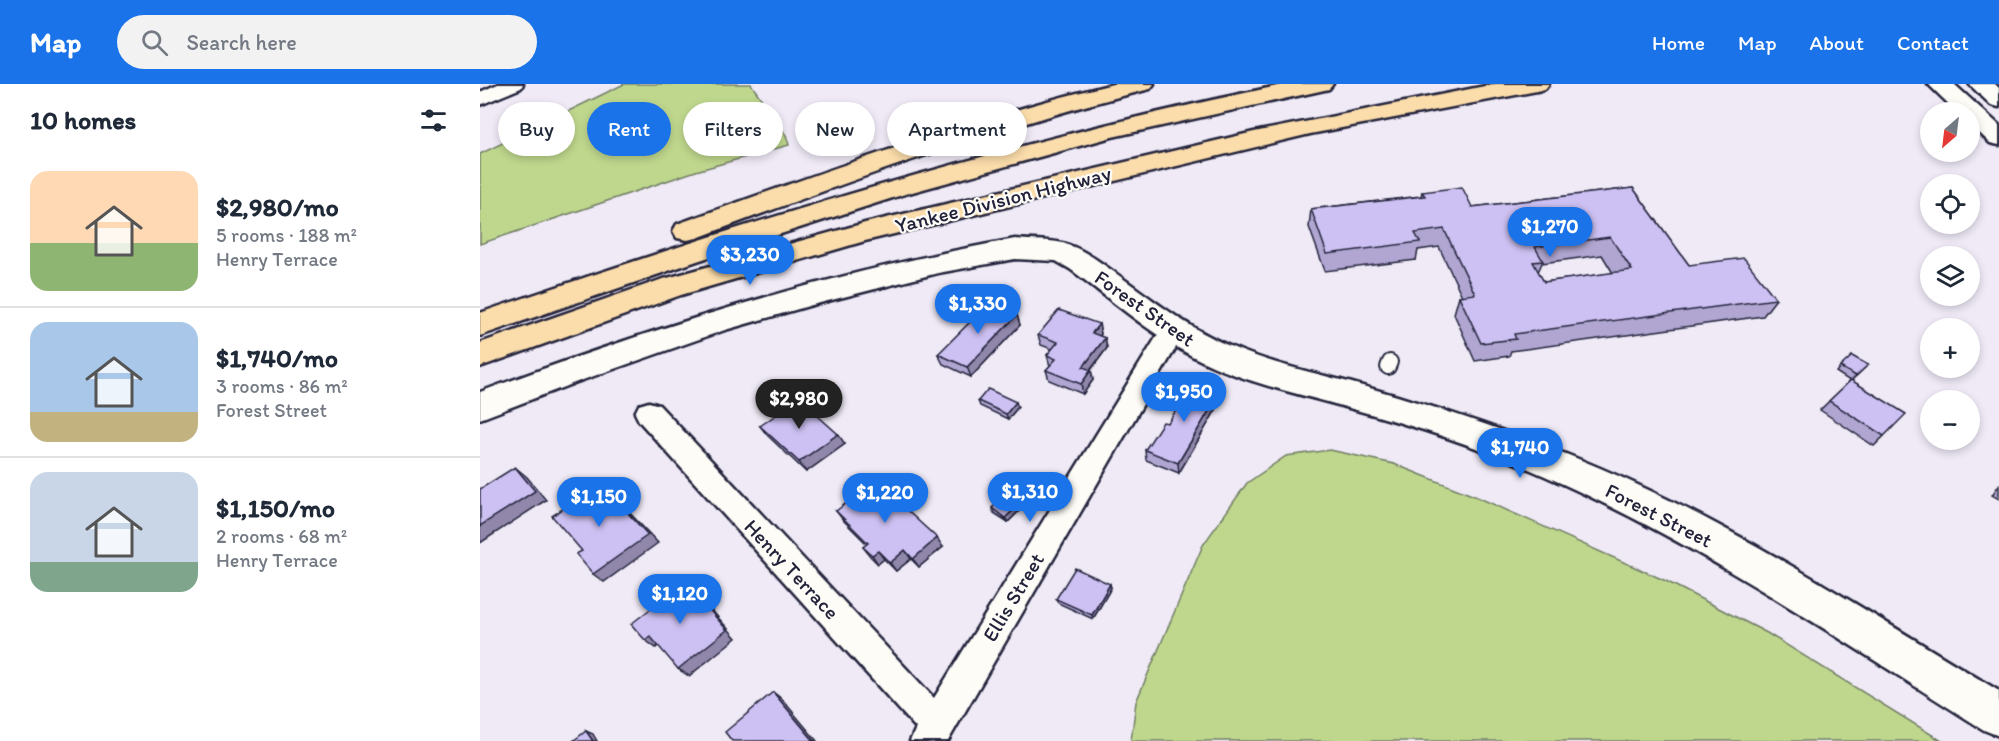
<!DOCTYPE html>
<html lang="en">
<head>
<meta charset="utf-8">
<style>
  :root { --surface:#fff; --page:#f2f2f3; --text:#1f2937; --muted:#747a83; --line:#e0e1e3; --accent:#1a73e8 }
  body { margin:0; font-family:Itim,sans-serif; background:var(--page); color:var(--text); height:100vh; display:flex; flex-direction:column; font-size:22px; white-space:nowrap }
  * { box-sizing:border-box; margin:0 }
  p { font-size:20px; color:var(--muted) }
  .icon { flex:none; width:33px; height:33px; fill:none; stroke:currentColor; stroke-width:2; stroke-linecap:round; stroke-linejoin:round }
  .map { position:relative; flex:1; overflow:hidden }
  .drawer { display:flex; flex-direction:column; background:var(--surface); width:480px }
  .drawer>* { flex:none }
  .guide { position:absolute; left:18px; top:18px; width:570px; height:54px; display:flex; gap:12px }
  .needle { width:39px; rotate:208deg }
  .controls { position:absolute; left:1440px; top:18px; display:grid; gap:12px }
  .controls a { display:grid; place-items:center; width:60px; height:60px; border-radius:50%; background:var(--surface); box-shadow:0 3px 9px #0003; font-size:30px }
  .price { position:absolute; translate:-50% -51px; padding:0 14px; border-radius:21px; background:var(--accent); color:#fff; font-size:20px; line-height:39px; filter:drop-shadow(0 2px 3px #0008) }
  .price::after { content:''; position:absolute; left:50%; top:36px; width:18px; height:14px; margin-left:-9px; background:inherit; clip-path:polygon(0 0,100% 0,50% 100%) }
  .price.selected { background:#222; color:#fff }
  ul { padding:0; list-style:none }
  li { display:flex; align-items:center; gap:18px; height:150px; padding:0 30px }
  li+li { border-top:2px solid var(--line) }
  li span { display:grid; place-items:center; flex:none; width:168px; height:120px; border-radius:18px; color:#555 }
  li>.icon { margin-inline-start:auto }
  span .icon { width:72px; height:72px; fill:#fffc; stroke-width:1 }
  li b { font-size:26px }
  h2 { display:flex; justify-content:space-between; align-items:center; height:72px; padding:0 30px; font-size:26px }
  .tag { padding:0 21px; border-radius:27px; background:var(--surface); box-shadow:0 3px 9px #0003; font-size:21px; line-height:54px }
  .tag.selected { background:var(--accent); color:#fff }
  header { display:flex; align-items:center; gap:36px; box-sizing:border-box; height:84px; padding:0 30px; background:var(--accent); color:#fff }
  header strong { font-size:28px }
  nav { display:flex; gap:33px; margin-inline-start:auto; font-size:21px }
  .search { width:420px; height:54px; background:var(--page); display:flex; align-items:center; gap:15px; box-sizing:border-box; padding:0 21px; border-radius:33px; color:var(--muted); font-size:22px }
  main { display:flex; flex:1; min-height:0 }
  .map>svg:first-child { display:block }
  .green { fill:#bfd78d; stroke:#707c64; stroke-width:1.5 }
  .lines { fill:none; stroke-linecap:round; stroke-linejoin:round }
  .lane-casing { stroke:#22223b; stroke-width:18 }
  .street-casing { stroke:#22223b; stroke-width:5 }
  .secondary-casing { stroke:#22223b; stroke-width:5 }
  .highway-casing { stroke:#22223b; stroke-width:5 }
  .lane { stroke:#fdfcf7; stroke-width:14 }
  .street { fill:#fdfcf7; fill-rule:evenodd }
  .secondary { fill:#fdfcf7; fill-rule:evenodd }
  .highway { fill:#fbddab; fill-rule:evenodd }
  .wall { fill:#b0a6d1; stroke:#22223b; stroke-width:1.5; fill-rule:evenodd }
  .shaded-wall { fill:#9087aa; stroke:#22223b; stroke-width:1.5 }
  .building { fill:#cdc1f3; stroke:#22223b; stroke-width:1.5; fill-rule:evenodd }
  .labels { text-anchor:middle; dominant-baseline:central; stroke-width:4.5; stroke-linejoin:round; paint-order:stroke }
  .street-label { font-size:21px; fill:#22223b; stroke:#fdfcf7 }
</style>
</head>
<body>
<header>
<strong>Map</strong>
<div class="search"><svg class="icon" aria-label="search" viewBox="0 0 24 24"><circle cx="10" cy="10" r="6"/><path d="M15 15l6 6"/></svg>Search here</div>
<nav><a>Home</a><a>Map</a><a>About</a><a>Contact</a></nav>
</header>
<main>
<section class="drawer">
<h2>10 homes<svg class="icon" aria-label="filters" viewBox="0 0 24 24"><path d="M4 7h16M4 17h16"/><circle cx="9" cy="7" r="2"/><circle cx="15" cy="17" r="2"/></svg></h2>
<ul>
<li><span style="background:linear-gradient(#ffd9b3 60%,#8fb573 0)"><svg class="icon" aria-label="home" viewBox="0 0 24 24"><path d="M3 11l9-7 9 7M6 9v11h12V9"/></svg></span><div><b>$2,980/mo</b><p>5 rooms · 188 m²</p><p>Henry Terrace</p></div></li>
<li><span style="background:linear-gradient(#a9c7e8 75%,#c2b280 0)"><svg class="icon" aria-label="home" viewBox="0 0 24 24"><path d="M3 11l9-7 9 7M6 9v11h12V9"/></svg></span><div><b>$1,740/mo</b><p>3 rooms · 86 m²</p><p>Forest Street</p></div></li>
<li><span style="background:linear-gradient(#c9d6e8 75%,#7fa58c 0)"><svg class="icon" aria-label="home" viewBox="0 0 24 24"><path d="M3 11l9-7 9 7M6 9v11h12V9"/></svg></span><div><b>$1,150/mo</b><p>2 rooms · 68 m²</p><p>Henry Terrace</p></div></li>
</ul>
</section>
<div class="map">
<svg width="1519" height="657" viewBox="0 0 1519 657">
  <rect width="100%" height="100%" fill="#efeaf6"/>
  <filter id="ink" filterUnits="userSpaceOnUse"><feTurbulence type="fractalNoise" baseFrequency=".0167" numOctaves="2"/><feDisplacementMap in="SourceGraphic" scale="12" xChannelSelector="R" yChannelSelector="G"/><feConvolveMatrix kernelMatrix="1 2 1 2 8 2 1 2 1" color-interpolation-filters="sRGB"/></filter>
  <g filter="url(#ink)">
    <g class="green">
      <polygon points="144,0 271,0 306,51 309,61 216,87 0,160 0,70"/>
      <polygon points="850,366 914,380 997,413 1186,497 1287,549 1462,657 651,657 656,618 723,461 767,399 806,372"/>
    </g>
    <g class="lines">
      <g class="lane-casing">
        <polyline id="lane" points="908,283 910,278"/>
      </g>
      <g class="street-casing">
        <g id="street">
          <polygon points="18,0 43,0 41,4 0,21 0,8"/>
          <polygon points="694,237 703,239 706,246 468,657 430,657 436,644 159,337 155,329 159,321 169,318 179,321 454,614 685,239"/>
        </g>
      </g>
      <g class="secondary-casing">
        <g id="secondary">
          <polygon points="1448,0 1474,0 1519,41 1519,61 1510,59 1490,40 1490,28 1477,28"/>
          <polygon points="1489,0 1515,0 1519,4 1519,23 1511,21"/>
          <path d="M535,155c17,2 38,0 54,6 19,7 35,20 52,32 35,25 70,53 111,70 39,17 80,25 120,36 73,20 144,44 214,71 153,60 293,153 433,237v45l-15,-6c-143,-90 -284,-186 -439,-254 -62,-28 -130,-50 -196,-68 -53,-15 -108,-26 -157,-52 -43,-23 -83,-58 -122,-87l-14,-8 -41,-2 -77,14 -126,32 -87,25 -148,52 -97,37v-27c174,-65 351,-120 535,-153z"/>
        </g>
      </g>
      <g class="highway-casing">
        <g id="highway">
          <path d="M633,0h41l-4,5c-155,38 -304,93 -453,149l-10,2 -10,-2 -4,-7 4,-7c144,-51 287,-104 436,-140z"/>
          <path d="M807,0h46l-4,5 -217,48 -207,57 -208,67 -217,75v-23c265,-91 532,-173 807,-229z"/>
          <polygon points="1015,0 1069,0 1065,5 1057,7 830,50 385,157 201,211 0,283 0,259 180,196 385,139 774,48"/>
        </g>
      </g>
      <use href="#lane" class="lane"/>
      <use href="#street" class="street"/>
      <use href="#secondary" class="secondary"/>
      <use href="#highway" class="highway"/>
    </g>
    <g class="wall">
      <path d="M1153,104l56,77 87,34 -13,17 -252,35 -2,5 -34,5 -21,-47 5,-18h3l-23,-49 -21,3 -2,10 -91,11 -16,-44 2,-18 110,-13 1,-4 50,15zM1122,171l11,18 -69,9 -6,-10 4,-9z"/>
      <polygon points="537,231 540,241 491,293 463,280 458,270"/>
      <polygon points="619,240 621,250 620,252 625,254 627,264 611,286 613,296 603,310 569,296 566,286 570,282 567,271 572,265 561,261 558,251"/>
      <polygon points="1388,281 1372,296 1404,352 1394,362 1340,326 1370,297 1356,288 1360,283"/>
      <polygon points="741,307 741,317 699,389 666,376 665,366 688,339"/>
      <polygon points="498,317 538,323 528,335 500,322"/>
      <polygon points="280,342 365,360 326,388 287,351"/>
      <polygon points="1519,401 1519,415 1512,411"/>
      <polygon points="541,419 543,423 528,438 514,429 512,424"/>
      <polygon points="356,427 463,463 439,483 431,475 416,487 404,475 398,480 390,472 383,463 387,460 363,436"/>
      <polygon points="630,500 631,504 613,535 578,519 576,515"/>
    </g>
    <g class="shaded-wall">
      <polygon points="537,231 540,241 491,293 487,283"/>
      <polygon points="619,240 621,250 614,259 612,249"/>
      <polygon points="625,254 627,264 605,293 603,283"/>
      <polygon points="611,286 613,296 603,310 601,300"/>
      <polygon points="741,307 741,317 699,389 698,379"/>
      <polygon points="536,318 538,323 528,335 526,330"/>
      <polygon points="358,350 365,360 326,388 319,378"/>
      <polygon points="35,383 47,393 66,416 0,459 0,442"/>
      <polygon points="121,400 131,409 178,459 124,498 113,490"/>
      <polygon points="541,419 543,423 528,438 525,434"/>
      <polygon points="457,454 463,463 439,483 433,475"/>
      <polygon points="425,466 431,475 416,487 410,479"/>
      <polygon points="398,467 404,475 398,480 392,471"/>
      <polygon points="205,498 215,507 256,554 209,592 198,585"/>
      <polygon points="630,500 631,504 613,535 612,531"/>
      <polygon points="170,552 181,559 176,564 165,556"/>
      <polygon points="293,608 302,615 337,657 334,657"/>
      <polygon points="106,647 113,650 117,657 113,657"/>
    </g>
    <g class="building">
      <path d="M982,103l10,20 161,-19 56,77 55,-7 32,41 -262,35 2,5 -35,4 -22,-47 16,-2 -31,-65 -29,4 5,9 -93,12 -16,-45 114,-13 -3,-4zM1130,153l22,33 -88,12 -11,-20 10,-1 -8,-14z"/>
      <polygon points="509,219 537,231 487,283 458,270"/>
      <polygon points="579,226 619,240 612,249 625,254 603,283 611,286 601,300 566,286 576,275 567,271 578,258 558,251"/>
      <polygon points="1372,272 1388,281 1376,292 1360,283"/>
      <polygon points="1371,296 1426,330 1404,352 1349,317"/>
      <polygon points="714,298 741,307 698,379 665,366 683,338 688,339"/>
      <polygon points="508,305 536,318 526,330 498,317"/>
      <polygon points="319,315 358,350 319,378 280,342"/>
      <polygon points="35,383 55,407 0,442 0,405"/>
      <polygon points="395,397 457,454 433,475 425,466 410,479 398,467 392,471 383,463 388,459 356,427"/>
      <polygon points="121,400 168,451 113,490 96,470 102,467 72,432"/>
      <polygon points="527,409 541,419 525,434 512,424"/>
      <polygon points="595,484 630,500 612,531 576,515"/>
      <polygon points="205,498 247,546 198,585 170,552 165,556 151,540"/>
      <polygon points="293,608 334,657 252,657 245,648"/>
      <polygon points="106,647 113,657 93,657"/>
    </g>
  </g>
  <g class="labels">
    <g class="street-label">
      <text transform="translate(523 115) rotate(-14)">Yankee Division Highway</text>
      <text transform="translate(665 224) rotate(35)">Forest Street</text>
      <text transform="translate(1179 431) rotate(27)">Forest Street</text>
      <text transform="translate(312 485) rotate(47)">Henry Terrace</text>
      <text transform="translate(533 513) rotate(-59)">Ellis Street</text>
    </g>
  </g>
</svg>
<div class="controls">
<a><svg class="needle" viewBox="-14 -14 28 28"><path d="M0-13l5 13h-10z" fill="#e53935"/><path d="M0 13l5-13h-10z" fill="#747a83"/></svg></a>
<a><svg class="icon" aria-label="locate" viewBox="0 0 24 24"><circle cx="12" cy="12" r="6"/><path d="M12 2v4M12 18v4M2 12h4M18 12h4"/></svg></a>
<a><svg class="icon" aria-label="layers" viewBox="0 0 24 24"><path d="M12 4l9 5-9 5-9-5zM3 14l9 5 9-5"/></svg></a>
<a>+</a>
<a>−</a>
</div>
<b class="price" style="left:1070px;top:174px">$1,270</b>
<b class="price" style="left:270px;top:202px">$3,230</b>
<b class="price" style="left:498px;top:251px">$1,330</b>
<b class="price" style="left:704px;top:339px">$1,950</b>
<b class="price selected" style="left:319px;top:346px">$2,980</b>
<b class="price" style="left:1040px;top:395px">$1,740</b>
<b class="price" style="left:550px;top:439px">$1,310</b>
<b class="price" style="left:405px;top:440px">$1,220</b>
<b class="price" style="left:119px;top:444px">$1,150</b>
<b class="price" style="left:200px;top:541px">$1,120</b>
<div class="guide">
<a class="tag">Buy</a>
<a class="tag selected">Rent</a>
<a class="tag">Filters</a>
<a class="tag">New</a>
<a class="tag">Apartment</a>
</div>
</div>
</main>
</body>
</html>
